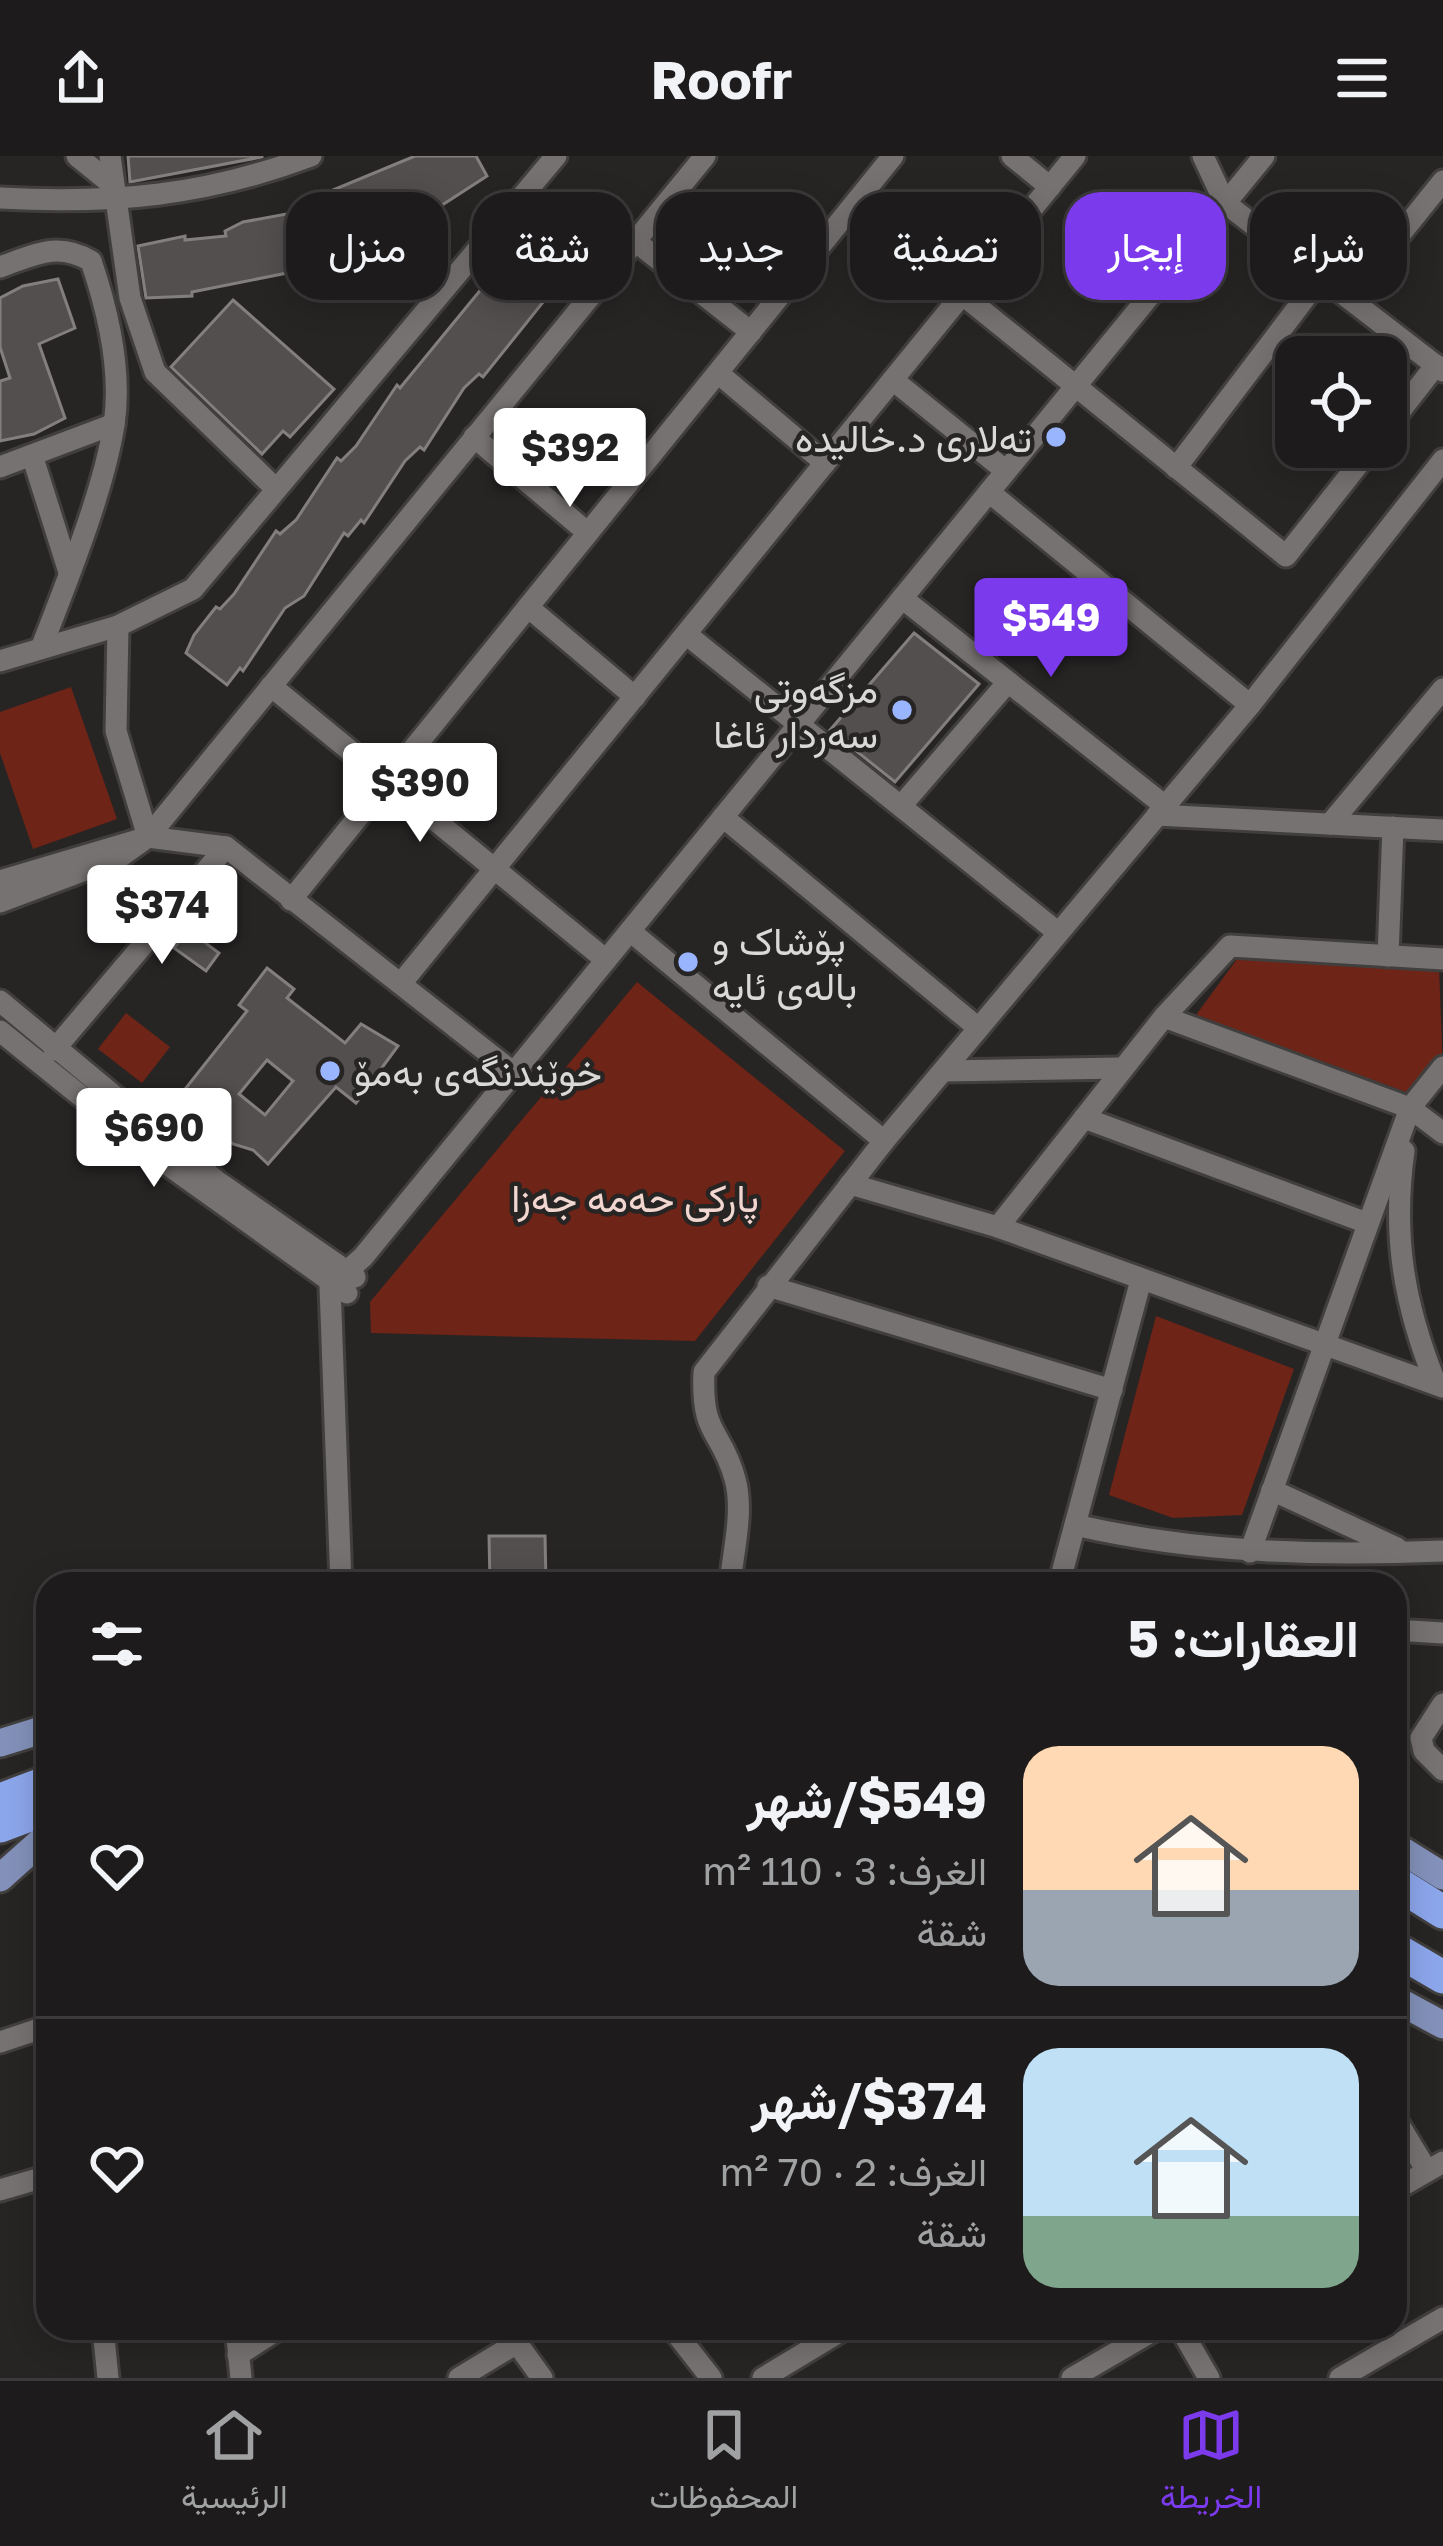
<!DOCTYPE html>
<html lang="ar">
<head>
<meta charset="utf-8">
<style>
  :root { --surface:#1d1b1b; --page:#2a2828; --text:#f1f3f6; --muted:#a0a1a3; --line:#3b393a; --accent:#7c3aed }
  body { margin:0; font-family:"Golos Text",Vazirmatn,sans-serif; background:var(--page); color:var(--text); direction:rtl; height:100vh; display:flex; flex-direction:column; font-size:45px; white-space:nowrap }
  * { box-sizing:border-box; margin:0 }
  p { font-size:39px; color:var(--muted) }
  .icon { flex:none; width:66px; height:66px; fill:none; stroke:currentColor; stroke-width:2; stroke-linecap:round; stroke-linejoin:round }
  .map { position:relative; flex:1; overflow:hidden; direction:ltr }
  .side { position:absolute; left:36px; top:1416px; width:1371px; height:768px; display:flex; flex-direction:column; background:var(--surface); border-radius:36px; box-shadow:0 6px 30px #0003,0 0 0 3px var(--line); direction:rtl }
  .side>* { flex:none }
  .banner { position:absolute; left:36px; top:36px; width:1371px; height:108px; direction:rtl; display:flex; gap:24px }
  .controls { position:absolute; left:1275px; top:180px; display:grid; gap:24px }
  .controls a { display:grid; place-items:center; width:132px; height:132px; border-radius:24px; background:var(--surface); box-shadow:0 6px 30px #0003,0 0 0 3px var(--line); font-size:60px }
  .price { position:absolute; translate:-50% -102px; padding:0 27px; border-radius:12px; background:#fff; color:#222; font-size:39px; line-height:78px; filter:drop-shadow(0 3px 6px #0008) }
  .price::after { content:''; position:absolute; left:50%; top:72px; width:36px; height:27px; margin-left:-18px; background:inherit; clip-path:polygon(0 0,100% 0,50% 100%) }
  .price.selected { background:var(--accent); color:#fff }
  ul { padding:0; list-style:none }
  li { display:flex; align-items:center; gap:36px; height:300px; padding:0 48px }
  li+li { border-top:3px solid var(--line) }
  li span { display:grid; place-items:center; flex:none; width:336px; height:240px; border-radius:36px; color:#555 }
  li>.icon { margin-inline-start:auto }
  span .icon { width:144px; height:144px; fill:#fffc; stroke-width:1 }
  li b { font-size:51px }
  h2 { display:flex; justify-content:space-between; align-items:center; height:144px; padding:0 48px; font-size:51px }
  .pill { padding:0 42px; border-radius:36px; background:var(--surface); box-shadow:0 6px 30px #0003,0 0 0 3px var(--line); font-size:42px; line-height:108px }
  .pill.selected { background:var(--accent); color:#fff }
  header { display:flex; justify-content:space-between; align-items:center; height:156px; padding:0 48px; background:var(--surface); font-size:54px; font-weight:700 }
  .menu { display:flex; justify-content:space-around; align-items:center; height:168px; border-top:3px solid var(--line); background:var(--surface); font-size:33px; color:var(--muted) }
  .menu a { display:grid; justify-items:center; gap:6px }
  .menu .selected { color:var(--accent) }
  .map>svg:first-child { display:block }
  .green { fill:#6e2416 }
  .building { fill:#524f4e; stroke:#837f7e; stroke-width:3; fill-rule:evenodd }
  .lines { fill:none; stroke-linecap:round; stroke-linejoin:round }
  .minor-casing { stroke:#413f3e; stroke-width:27 }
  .major-casing { stroke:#413f3e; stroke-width:33 }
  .highway-casing { stroke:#413f3e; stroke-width:39 }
  .minor { stroke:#767271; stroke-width:21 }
  .major { stroke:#8391ba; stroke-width:27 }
  .highway { stroke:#8ca6eb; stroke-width:33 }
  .poi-dot { fill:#99b5fd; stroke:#272424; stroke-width:4.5 }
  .labels { text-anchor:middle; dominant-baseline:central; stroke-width:9; stroke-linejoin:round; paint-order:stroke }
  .poi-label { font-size:39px; fill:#dbd9d8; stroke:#272424; text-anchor:end }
  .park-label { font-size:39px; fill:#f2d7d1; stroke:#272424 }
</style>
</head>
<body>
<header><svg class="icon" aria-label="menu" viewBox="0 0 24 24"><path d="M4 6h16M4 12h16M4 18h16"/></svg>Roofr<svg class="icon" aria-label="share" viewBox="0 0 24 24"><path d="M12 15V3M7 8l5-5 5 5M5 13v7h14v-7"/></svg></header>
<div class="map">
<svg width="1443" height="2222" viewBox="0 0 1443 2222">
  <rect width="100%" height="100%" fill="#272424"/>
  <g class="green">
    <polygon points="71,531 117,663 33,693 0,597 0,556"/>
    <polygon points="1237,803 1439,811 1443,916 1422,942 1196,859"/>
    <polygon points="637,826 845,995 695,1185 371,1177 370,1146"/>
    <polygon points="126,857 170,891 142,927 98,893"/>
    <polygon points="1156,1160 1294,1213 1242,1359 1173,1362 1109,1339"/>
  </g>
  <g class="building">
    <polygon points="128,0 262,0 262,1 130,26"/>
    <polygon points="415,0 476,0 487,20 439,51 437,47 384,73 385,77 291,112 292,116 192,136 192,140 146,142 138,90 185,80 185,84 226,80 225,75 243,66 314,53 312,49 330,40 328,36"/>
    <polygon points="533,70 574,101 564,120 483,221 479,218 464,232 424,294 420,291 405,305 364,367 361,364 348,380 344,377 304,440 285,452 243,515 240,512 227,529 186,497 194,479 216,451 220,453 234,438 276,375 280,378 296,364 337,302 341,305 356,290 397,229 400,232"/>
    <polygon points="58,123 75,172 39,188 65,262 34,278 0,285 0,225 10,222 0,191 0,142 23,130"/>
    <polygon points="233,144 334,233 290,281 283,275 262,298 171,211"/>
    <polygon points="914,477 979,528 895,626 830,574"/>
    <polygon points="188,774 219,797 206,815 174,792"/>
    <path d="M267,812l27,21 -7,9 58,45 16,-19 37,22 -42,57 -20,-16 -68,77 -15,-14 -20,-6 -55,-46 69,-87 -8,-6zM267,904l26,21 -28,34 -26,-21z"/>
    <polygon points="489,1380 545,1380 546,1428 490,1428"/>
  </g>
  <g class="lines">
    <g class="minor-casing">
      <g id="minor">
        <polyline points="77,0 114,30"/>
        <polyline points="110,0 130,142 155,216 276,333"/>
        <polyline points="1012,0 1050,31"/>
        <polyline points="1203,0 1225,47 1443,215"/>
        <path d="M0,42c112,6 205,-2 311,-42"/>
        <polyline points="635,85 751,176"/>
        <path d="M0,111c34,-12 57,-26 91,-6 17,50 31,111 23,164 -11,68 -47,156 -72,221"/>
        <polyline points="963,139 1286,400 1372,291"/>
        <polyline points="1349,142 1443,25"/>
        <polyline points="718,217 825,307"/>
        <polyline points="893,224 1006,315"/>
        <polyline points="1386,273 1436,209"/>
        <polyline points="474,281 588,377"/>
        <polyline points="32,299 69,416"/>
        <polyline points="0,311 114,268"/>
        <polyline points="1176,312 1321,121"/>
        <polyline points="989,336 1250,549"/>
        <polyline points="902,442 1165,650"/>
        <polyline points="528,451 635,541"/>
        <polyline points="118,470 116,575 148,681"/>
        <polyline points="686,478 1056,775"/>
        <polyline points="0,505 118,470 193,433 556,0"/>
        <polyline points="271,530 606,804"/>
        <polyline points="901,650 1008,526"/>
        <polyline points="1157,659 1443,674"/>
        <polyline points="723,661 977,871"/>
        <polyline points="1330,668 1443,533"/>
        <polyline points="0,725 148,681 226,691 514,917"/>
        <polyline points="291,744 893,0"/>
        <polyline points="0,746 120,701 148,681 705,0"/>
        <polyline points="630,775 884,985"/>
        <polyline points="1388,800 1393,671"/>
        <polyline points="403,825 1075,0"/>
        <polyline points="0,845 218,1026 355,1121"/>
        <polyline points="1164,861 1410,952 1443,977"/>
        <polyline points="0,875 154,999 347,1137"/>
        <polyline points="54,894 226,691"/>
        <polyline points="944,915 1122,912"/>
        <polyline points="1084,962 1367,1067"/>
        <path d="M1404,995c-12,85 0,154 32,233"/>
        <polyline points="850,1028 998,1071 1443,1231"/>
        <polyline points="998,1071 1164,861 1230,790 1443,803"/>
        <polyline points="768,1130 1112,1234"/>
        <polyline points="1272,1334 1397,1392"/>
        <path d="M1075,1369c122,28 243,31 368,26"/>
        <polyline points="1250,1396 1410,952 1443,911"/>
        <polyline points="341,1428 330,1130 363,1101 1264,0"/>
        <path d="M730,1428c3,-32 14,-73 5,-105 -14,-51 -34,-42 -31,-107l180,-231 366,-436 193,-245"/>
        <polyline points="1059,1428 1141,1124"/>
        <polyline points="1395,1474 1443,1477"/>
        <polyline points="1443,1548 1421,1582 1424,1595 1443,1614"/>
        <polyline points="0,1886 48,1870"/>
        <polyline points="1395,1962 1427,2015"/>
        <polyline points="0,2034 48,2020"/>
        <polyline points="1395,2034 1443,2006"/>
        <polyline points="103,2172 108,2222"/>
        <polyline points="236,2172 241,2222"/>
        <polyline points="506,2172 542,2222"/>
        <polyline points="672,2172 711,2222"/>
        <polyline points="1180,2172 1209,2222"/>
        <polyline points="238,2199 280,2172"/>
        <polyline points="459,2222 517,2187"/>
        <polyline points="763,2222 846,2172"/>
        <polyline points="1072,2222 1158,2172"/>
        <polyline points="1340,2222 1443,2162"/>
      </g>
    </g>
    <g class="major-casing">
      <g id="major">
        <polyline points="0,1587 48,1572"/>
        <polyline points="1395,1690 1443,1720"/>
        <polyline points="0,1722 39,1687"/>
        <polyline points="1395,1843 1443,1869"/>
      </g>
    </g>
    <g class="highway-casing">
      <g id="highway">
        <polyline points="0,1644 48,1626"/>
        <polyline points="0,1670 48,1652"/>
        <polyline points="1395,1726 1443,1756"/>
        <polyline points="1395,1793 1443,1821"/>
      </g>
    </g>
    <use href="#minor" class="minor"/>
    <use href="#major" class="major"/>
    <use href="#highway" class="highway"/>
  </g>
  <g class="poi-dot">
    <circle cx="1056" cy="281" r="12"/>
    <circle cx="902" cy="554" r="12"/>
    <circle cx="688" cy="806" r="12"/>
    <circle cx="330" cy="915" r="12"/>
  </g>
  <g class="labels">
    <g class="poi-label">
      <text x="1032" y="281">تەلاری د.خالیدە</text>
      <text x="878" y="532">مزگەوتی<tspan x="878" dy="45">سەردار ئاغا</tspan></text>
      <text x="712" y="784" text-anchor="start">پۆشاک و<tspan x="712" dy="45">بالەی ئایە</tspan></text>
      <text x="354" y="915" text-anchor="start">خوێندنگەی بەمۆ</text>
    </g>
    <g class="park-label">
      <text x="635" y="1041">پارکی حەمە جەزا</text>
    </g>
  </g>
</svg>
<div class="controls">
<a><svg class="icon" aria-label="locate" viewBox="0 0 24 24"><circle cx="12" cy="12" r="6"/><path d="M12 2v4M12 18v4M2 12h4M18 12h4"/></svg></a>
</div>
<b class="price" style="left:570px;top:354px">$392</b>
<b class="price selected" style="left:1051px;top:524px">$549</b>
<b class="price" style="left:420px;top:689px">$390</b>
<b class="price" style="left:162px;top:811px">$374</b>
<b class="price" style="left:154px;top:1034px">$690</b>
<div class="banner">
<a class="pill">شراء</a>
<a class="pill selected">إيجار</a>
<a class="pill">تصفية</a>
<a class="pill">جديد</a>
<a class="pill">شقة</a>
<a class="pill">منزل</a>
</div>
<section class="side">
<h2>العقارات: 5<svg class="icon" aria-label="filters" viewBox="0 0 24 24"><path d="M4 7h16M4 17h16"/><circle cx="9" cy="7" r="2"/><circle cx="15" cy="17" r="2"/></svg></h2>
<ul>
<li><span style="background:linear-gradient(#ffd9b3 60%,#9aa5b1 0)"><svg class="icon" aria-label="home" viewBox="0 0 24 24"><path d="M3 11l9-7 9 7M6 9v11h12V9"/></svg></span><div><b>$549/شهر</b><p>الغرف: 3 · 110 m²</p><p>شقة</p></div><svg class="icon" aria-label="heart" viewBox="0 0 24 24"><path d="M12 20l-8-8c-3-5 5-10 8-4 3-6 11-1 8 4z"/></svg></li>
<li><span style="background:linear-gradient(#bfe0f5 70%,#7fa58c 0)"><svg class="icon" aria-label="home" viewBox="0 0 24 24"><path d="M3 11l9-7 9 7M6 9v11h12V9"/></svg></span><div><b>$374/شهر</b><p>الغرف: 2 · 70 m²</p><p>شقة</p></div><svg class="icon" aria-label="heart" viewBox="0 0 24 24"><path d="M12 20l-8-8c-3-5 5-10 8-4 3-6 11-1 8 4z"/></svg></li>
</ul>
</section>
</div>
<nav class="menu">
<a class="selected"><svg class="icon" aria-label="map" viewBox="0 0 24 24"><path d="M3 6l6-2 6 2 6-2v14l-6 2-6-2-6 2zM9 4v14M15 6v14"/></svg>الخريطة</a>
<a><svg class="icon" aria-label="saved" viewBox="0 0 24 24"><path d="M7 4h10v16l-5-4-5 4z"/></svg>المحفوظات</a>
<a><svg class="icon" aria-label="home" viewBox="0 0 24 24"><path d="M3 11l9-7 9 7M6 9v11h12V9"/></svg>الرئيسية</a>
</nav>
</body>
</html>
